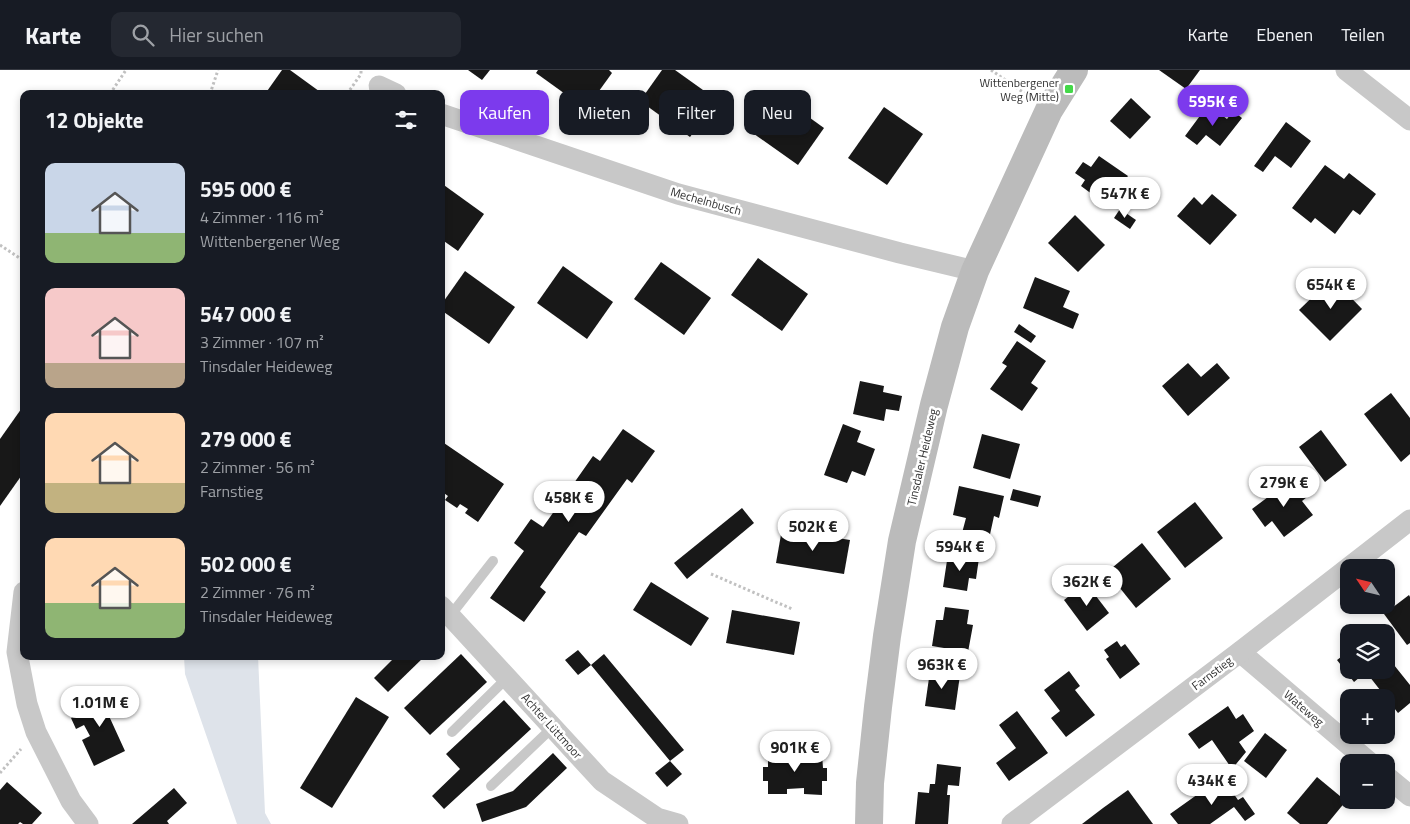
<!DOCTYPE html>
<html lang="de">
<head>
<meta charset="utf-8">
<style>
  :root { --surface:#171b24; --page:#242831; --text:#f1f3f6; --muted:#9ea1a6; --line:#363941; --accent:#7c3aed }
  body { margin:0; font-family:"Titillium Web",sans-serif; background:var(--page); color:var(--text); height:100vh; display:flex; flex-direction:column; font-size:19px; white-space:nowrap }
  * { box-sizing:border-box; margin:0 }
  p { font-size:16px; color:var(--muted) }
  .icon { flex:none; width:28px; height:28px; fill:none; stroke:currentColor; stroke-width:2; stroke-linecap:round; stroke-linejoin:round }
  .map { position:relative; flex:1; overflow:hidden }
  .sheet { position:absolute; left:20px; top:20px; width:425px; height:570px; display:flex; flex-direction:column; background:var(--surface); border-radius:10px; box-shadow:0 2px 8px #0003 }
  .sheet>* { flex:none }
  .top-card { position:absolute; left:460px; top:20px; width:475px; height:45px; display:flex; gap:10px }
  .needle { width:32px; rotate:305deg }
  .fabs { position:absolute; left:1340px; top:489px; display:grid; gap:10px }
  .fabs a { display:grid; place-items:center; width:55px; height:55px; border-radius:10px; background:var(--surface); box-shadow:0 2px 8px #0003; font-size:25px }
  .price { position:absolute; translate:-50% -42px; padding:0 11px; border-radius:18px; background:#fff; color:#222; font-size:16px; line-height:32px; filter:drop-shadow(0 1px 2px #0008) }
  .price::after { content:''; position:absolute; left:50%; top:30px; width:15px; height:11px; margin-left:-8px; background:inherit; clip-path:polygon(0 0,100% 0,50% 100%) }
  .price.current { background:var(--accent); color:#fff }
  ul { padding:0; list-style:none }
  li { display:flex; align-items:center; gap:15px; height:125px; padding:0 25px }
  li span { display:grid; place-items:center; flex:none; width:140px; height:100px; border-radius:10px; color:#555 }
  li>.icon { margin-inline-start:auto }
  span .icon { width:60px; height:60px; fill:#fffc; stroke-width:1 }
  li b { font-size:21px }
  h2 { display:flex; justify-content:space-between; align-items:center; height:60px; padding:0 25px; font-size:21px }
  .pill { padding:0 18px; border-radius:10px; background:var(--surface); box-shadow:0 2px 8px #0003; font-size:18px; line-height:45px }
  .pill.current { background:var(--accent); color:#fff }
  header { display:flex; align-items:center; gap:30px; box-sizing:border-box; height:70px; padding:0 25px; background:var(--surface); border-bottom:1px solid var(--line) }
  header strong { font-size:24px }
  nav { display:flex; gap:28px; margin-inline-start:auto; font-size:18px }
  .search { width:350px; height:45px; background:var(--page); display:flex; align-items:center; gap:12px; box-sizing:border-box; padding:0 18px; border-radius:10px; color:var(--muted); font-size:19px }
  .map>svg:first-child { display:block }
  .green { fill:#dee3ea }
  .building { fill:#181818 }
  .lines { fill:none; stroke-linecap:round; stroke-linejoin:round }
  .path { stroke:#c1c1c1; stroke-width:3; stroke-dasharray:2.5 2.5; stroke-linecap:butt }
  .lane { stroke:#c8c8c8; stroke-width:10 }
  .street { stroke:#c8c8c8; stroke-width:21 }
  .secondary { stroke:#bbb; stroke-width:28 }
  .poi-dot { fill:#44d849; stroke:#fff; stroke-width:2 }
  .labels { text-anchor:middle; dominant-baseline:central; stroke-width:5; stroke-linejoin:round; paint-order:stroke }
  .poi-label { font-size:12px; fill:#313131; stroke:#fff; text-anchor:end }
  .street-label { font-size:12px; fill:#313131; stroke:#fff }
</style>
</head>
<body>
<header>
<strong>Karte</strong>
<div class="search"><svg class="icon" aria-label="search" viewBox="0 0 24 24"><circle cx="10" cy="10" r="6"/><path d="M15 15l6 6"/></svg>Hier suchen</div>
<nav><a>Karte</a><a>Ebenen</a><a>Teilen</a></nav>
</header>
<div class="map">
<svg width="1410" height="754" viewBox="0 0 1410 754">
  <rect width="100%" height="100%" fill="#fff"/>
  <polygon class="green" points="184,586 258,586 265,743 271,754 237,754 185,604"/>
  <g class="building">
    <polygon points="282,0 290,0 323,24 265,24"/>
    <polygon points="468,0 490,0 482,10"/>
    <polygon points="538,0 609,0 612,3 586,39 536,3"/>
    <polygon points="662,0 675,0 717,30 690,67 640,31"/>
    <polygon points="1159,0 1200,0 1186,19"/>
    <polygon points="774,22 824,58 798,95 747,59"/>
    <polygon points="1131,28 1151,47 1130,69 1110,51"/>
    <polygon points="1208,35 1227,49 1233,41 1242,48 1220,76 1206,65 1197,75 1185,66"/>
    <polygon points="884,37 923,64 887,115 848,88"/>
    <polygon points="1286,52 1311,71 1291,98 1275,86 1263,102 1254,96"/>
    <polygon points="1099,86 1128,106 1119,118 1116,116 1104,133 1081,116 1085,110 1075,103 1083,92 1091,97"/>
    <polygon points="1325,95 1344,109 1349,103 1376,124 1360,145 1353,140 1335,164 1315,148 1311,153 1292,138"/>
    <polygon points="441,113 484,144 458,181 441,169"/>
    <polygon points="1212,124 1237,145 1210,175 1177,146 1194,127 1202,135"/>
    <polygon points="1120,139 1136,150 1130,159 1114,148"/>
    <polygon points="1075,145 1105,175 1078,202 1048,173"/>
    <polygon points="758,188 808,224 782,261 731,225"/>
    <polygon points="661,192 711,228 684,265 634,229"/>
    <polygon points="563,196 613,232 587,269 537,233"/>
    <polygon points="465,201 515,237 489,274 441,240 441,235"/>
    <polygon points="1035,207 1070,221 1063,237 1079,244 1073,259 1023,238"/>
    <polygon points="1332,208 1362,239 1330,271 1299,240"/>
    <polygon points="1019,254 1036,266 1031,273 1014,262"/>
    <polygon points="1017,271 1046,291 1031,313 1038,318 1022,341 990,319 1007,296 1002,293"/>
    <polygon points="1188,293 1201,307 1217,293 1230,308 1188,346 1162,316"/>
    <polygon points="860,311 884,316 883,322 902,326 899,341 886,339 884,351 853,344"/>
    <polygon points="1391,323 1410,348 1410,384 1401,392 1364,344"/>
    <polygon points="24,335 24,402 0,436 0,369"/>
    <polygon points="843,354 861,361 857,372 875,379 865,406 852,401 847,413 824,405"/>
    <polygon points="623,359 655,381 632,413 627,409 586,466 579,462 540,517 546,522 524,552 490,528 524,481 514,473 531,449 543,457 593,386 600,391"/>
    <polygon points="1321,360 1347,395 1325,412 1299,377"/>
    <polygon points="982,364 1020,374 1010,409 973,398"/>
    <polygon points="441,371 504,414 478,452 465,443 468,439 460,434 457,438 445,430 448,426 441,421"/>
    <polygon points="1293,408 1307,427 1302,431 1313,445 1284,467 1272,451 1265,457 1252,439"/>
    <polygon points="959,416 1004,426 999,448 994,446 989,469 962,463 966,448 953,445"/>
    <polygon points="1013,419 1041,426 1038,437 1010,430"/>
    <polygon points="1195,432 1223,468 1185,498 1157,462"/>
    <polygon points="742,438 754,453 687,509 674,493"/>
    <polygon points="782,459 850,470 844,504 776,493"/>
    <polygon points="1142,473 1171,509 1136,538 1107,502"/>
    <polygon points="948,484 979,488 976,509 969,508 967,521 943,517"/>
    <polygon points="651,512 709,548 691,576 633,540"/>
    <polygon points="1086,513 1109,543 1087,561 1064,530"/>
    <polygon points="1409,525 1410,527 1410,573 1407,575 1384,544"/>
    <polygon points="945,537 969,540 967,554 973,555 968,582 932,576 936,550 943,550"/>
    <polygon points="732,540 800,552 794,585 726,573"/>
    <polygon points="1117,571 1121,577 1125,574 1140,594 1120,609 1106,589 1109,587 1104,580"/>
    <polygon points="578,580 591,595 604,584 684,680 670,691 591,595 578,605 565,590"/>
    <polygon points="1349,581 1349,600 1386,600 1386,585 1410,615 1410,633 1398,643 1366,602 1354,612 1337,590"/>
    <polygon points="461,584 487,612 430,665 404,638"/>
    <polygon points="396,586 425,586 388,622 374,608"/>
    <polygon points="930,601 960,605 955,640 925,636"/>
    <polygon points="1069,601 1080,616 1075,620 1095,645 1066,667 1051,648 1060,641 1044,620"/>
    <polygon points="108,617 119,641 109,646 125,681 94,696 82,670 90,666 84,655 76,659 71,648 96,636 90,625"/>
    <polygon points="356,627 389,647 332,738 300,718"/>
    <polygon points="504,630 531,659 444,739 432,726 460,699 446,684"/>
    <polygon points="1228,636 1236,649 1243,644 1254,661 1239,672 1246,682 1232,699 1212,670 1199,679 1188,664"/>
    <polygon points="1017,641 1048,683 1009,711 996,693 1016,678 999,655"/>
    <polygon points="1265,663 1287,680 1266,708 1244,691"/>
    <polygon points="553,683 567,698 526,737 482,752 476,734 513,721"/>
    <polygon points="768,684 822,684 823,698 827,698 827,711 822,711 822,725 804,724 804,718 787,719 787,724 768,724 768,711 763,711 763,697 768,697"/>
    <polygon points="670,691 682,704 667,717 655,703"/>
    <polygon points="937,694 961,697 959,716 948,715 947,725 950,725 948,754 915,754 918,722 929,723 930,714 935,714"/>
    <polygon points="1222,707 1238,730 1243,727 1255,744 1245,751 1234,737 1210,754 1178,754 1170,744"/>
    <polygon points="1317,707 1346,731 1327,754 1300,754 1287,743"/>
    <polygon points="7,712 42,743 32,754 23,754 20,752 18,754 0,754 0,720"/>
    <polygon points="174,718 187,733 167,751 169,754 132,754"/>
    <polygon points="1128,720 1153,754 1082,754 1103,738"/>
  </g>
  <g class="lines">
    <g class="path">
      <polyline points="991,0 1030,27"/>
      <polyline points="110,24 126,0"/>
      <polyline points="210,24 218,0"/>
      <polyline points="347,24 361,4 361,0"/>
      <polyline points="0,175 24,191"/>
      <polyline points="711,504 792,539"/>
      <polyline points="0,703 21,679"/>
    </g>
    <g class="lane">
      <polyline points="450,546 493,491"/>
      <polyline points="452,662 508,607"/>
      <polyline points="491,716 553,657"/>
    </g>
    <g class="street">
      <polyline points="1346,0 1410,50"/>
      <polyline points="379,16 396,24"/>
      <polyline points="441,44 678,124 900,183 975,201"/>
      <polyline points="24,522 17,582 27,634 36,662 71,731 88,754"/>
      <polyline points="441,536 602,711 657,748 678,754"/>
      <polyline points="1240,582 1369,692"/>
      <polyline points="1386,706 1410,726"/>
      <polyline points="1012,754 1240,582 1410,450"/>
    </g>
    <polyline class="secondary" points="869,754 870,713 878,637 887,566 902,471 934,335 955,257 975,201 1049,40 1074,0"/>
  </g>
  <rect class="poi-dot" x="1064" y="14" width="10" height="10" rx="2.5"/>
  <g class="labels">
    <g class="poi-label">
      <text x="1059" y="12">Wittenbergener<tspan x="1059" dy="14">Weg (Mitte)</tspan></text>
    </g>
    <g class="street-label">
      <text transform="translate(706 131) rotate(16)">Mechelnbusch</text>
      <text transform="translate(922 387) rotate(-77)">Tinsdaler Heideweg</text>
      <text transform="translate(1212 603) rotate(-37)">Farnstieg</text>
      <text transform="translate(1304 638) rotate(41)">Wateweg</text>
      <text transform="translate(552 656) rotate(48)">Achter Lüttmoor</text>
    </g>
  </g>
</svg>
<div class="fabs">
<a><svg class="needle" viewBox="-14 -14 28 28"><path d="M0-13l5 13h-10z" fill="#e53935"/><path d="M0 13l5-13h-10z" fill="#9ea1a6"/></svg></a>
<a><svg class="icon" aria-label="layers" viewBox="0 0 24 24"><path d="M12 4l9 5-9 5-9-5zM3 14l9 5 9-5"/></svg></a>
<a>+</a>
<a>−</a>
</div>
<b class="price current" style="left:1213px;top:57px">595K €</b>
<b class="price" style="left:1125px;top:149px">547K €</b>
<b class="price" style="left:1331px;top:240px">654K €</b>
<b class="price" style="left:1284px;top:438px">279K €</b>
<b class="price" style="left:569px;top:453px">458K €</b>
<b class="price" style="left:813px;top:482px">502K €</b>
<b class="price" style="left:960px;top:502px">594K €</b>
<b class="price" style="left:1087px;top:537px">362K €</b>
<b class="price" style="left:942px;top:620px">963K €</b>
<b class="price" style="left:100px;top:658px">1.01M €</b>
<b class="price" style="left:795px;top:703px">901K €</b>
<b class="price" style="left:1212px;top:736px">434K €</b>
<div class="top-card">
<a class="pill current">Kaufen</a>
<a class="pill">Mieten</a>
<a class="pill">Filter</a>
<a class="pill">Neu</a>
</div>
<section class="sheet">
<h2>12 Objekte<svg class="icon" aria-label="filters" viewBox="0 0 24 24"><path d="M4 7h16M4 17h16"/><circle cx="9" cy="7" r="2"/><circle cx="15" cy="17" r="2"/></svg></h2>
<ul>
<li><span style="background:linear-gradient(#c9d6e8 70%,#8fb573 0)"><svg class="icon" aria-label="home" viewBox="0 0 24 24"><path d="M3 11l9-7 9 7M6 9v11h12V9"/></svg></span><div><b>595 000 €</b><p>4 Zimmer · 116 m²</p><p>Wittenbergener Weg</p></div></li>
<li><span style="background:linear-gradient(#f6c9c9 75%,#b9a48a 0)"><svg class="icon" aria-label="home" viewBox="0 0 24 24"><path d="M3 11l9-7 9 7M6 9v11h12V9"/></svg></span><div><b>547 000 €</b><p>3 Zimmer · 107 m²</p><p>Tinsdaler Heideweg</p></div></li>
<li><span style="background:linear-gradient(#ffd9b3 70%,#c2b280 0)"><svg class="icon" aria-label="home" viewBox="0 0 24 24"><path d="M3 11l9-7 9 7M6 9v11h12V9"/></svg></span><div><b>279 000 €</b><p>2 Zimmer · 56 m²</p><p>Farnstieg</p></div></li>
<li><span style="background:linear-gradient(#ffd9b3 65%,#8fb573 0)"><svg class="icon" aria-label="home" viewBox="0 0 24 24"><path d="M3 11l9-7 9 7M6 9v11h12V9"/></svg></span><div><b>502 000 €</b><p>2 Zimmer · 76 m²</p><p>Tinsdaler Heideweg</p></div></li>
</ul>
</section>
</div>
</body>
</html>
